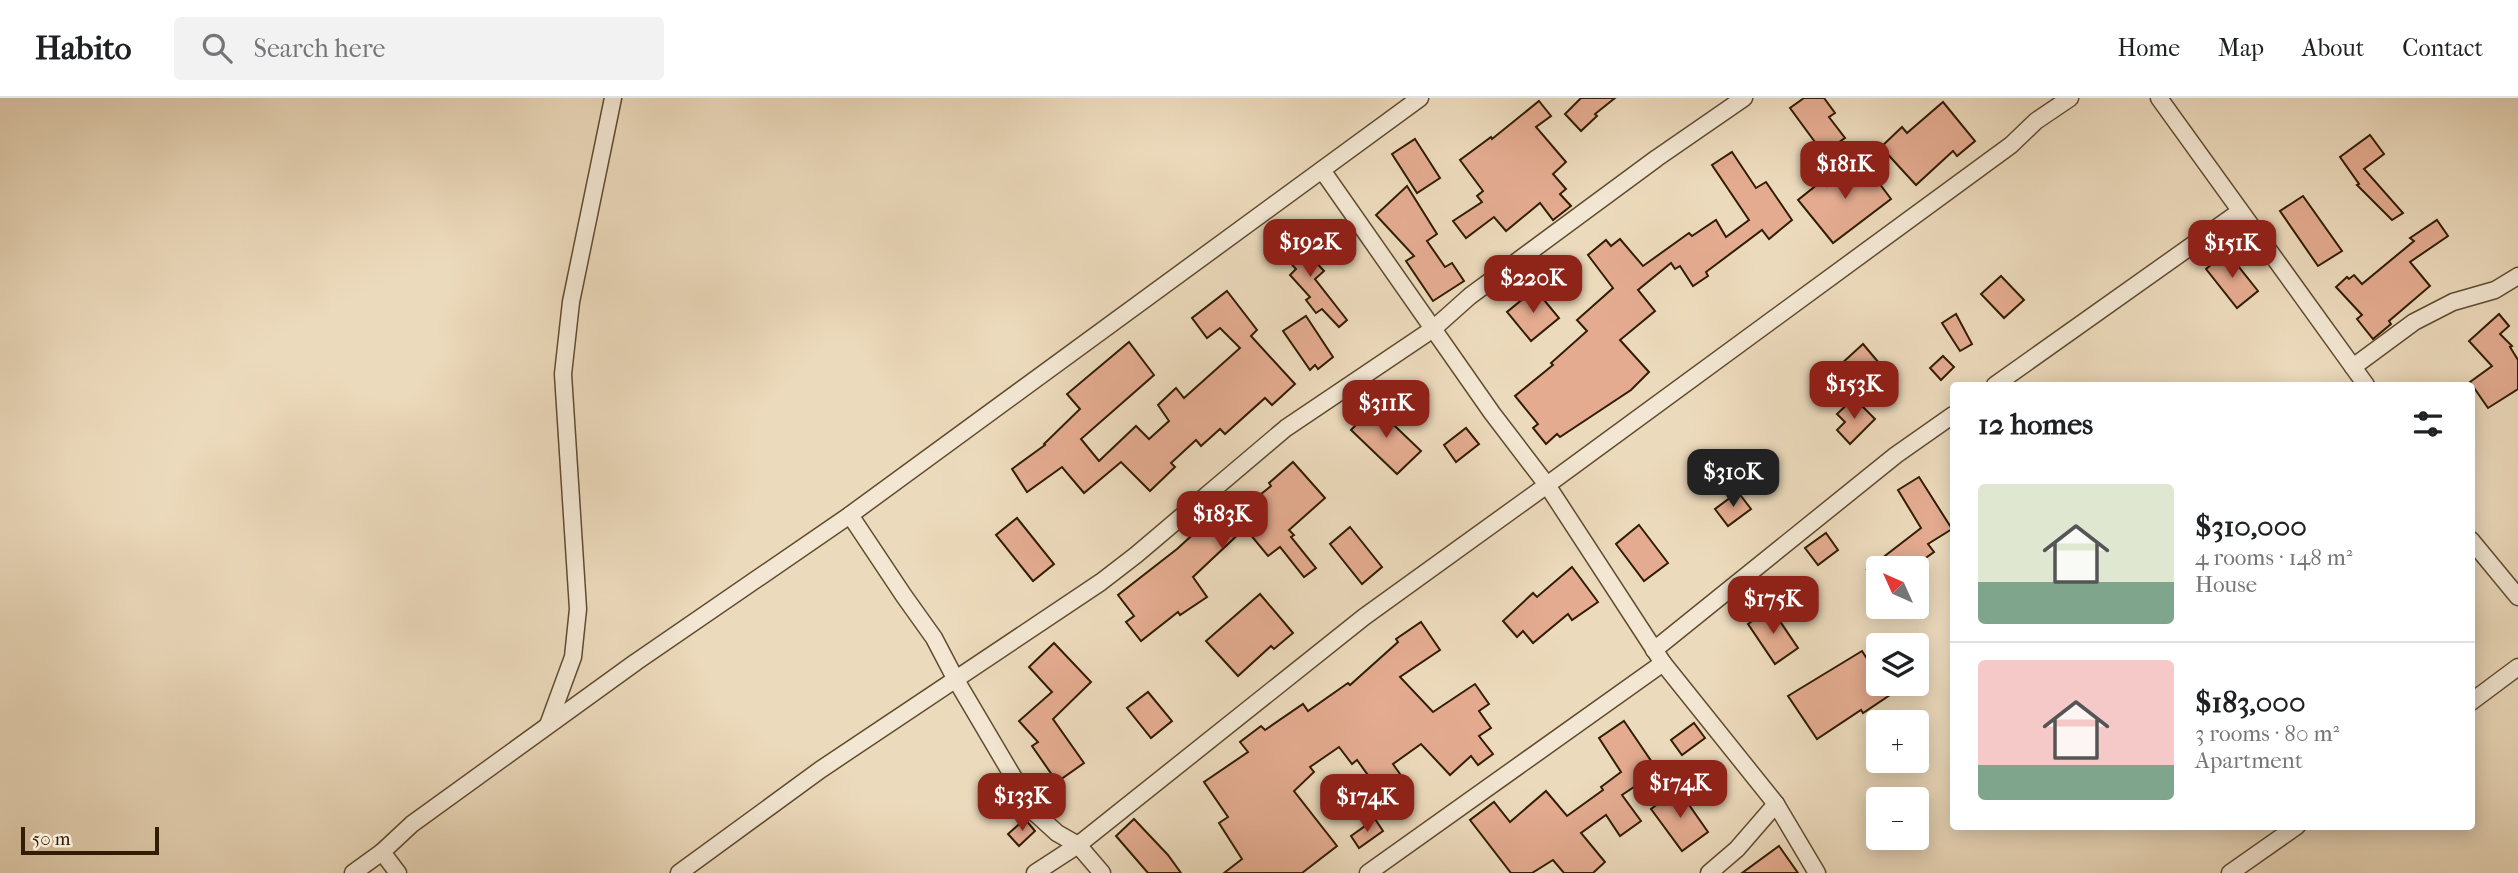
<!DOCTYPE html>
<html lang="en">
<head>
<meta charset="utf-8">
<style>
  :root { --surface:#fff; --page:#f2f2f2; --text:#202124; --muted:#757577; --line:#e0e0e0; --accent:#8f2418 }
  body { margin:0; font-family:"IM FELL French Canon",serif; background:var(--page); color:var(--text); height:100vh; display:flex; flex-direction:column; font-size:26px; white-space:nowrap }
  * { box-sizing:border-box; margin:0 }
  p { font-size:23px; color:var(--muted) }
  .icon { flex:none; width:38px; height:38px; fill:none; stroke:currentColor; stroke-width:2; stroke-linecap:round; stroke-linejoin:round }
  .map { position:relative; flex:1; overflow:hidden }
  .panel { position:absolute; left:1950px; top:284px; width:525px; height:448px; display:flex; flex-direction:column; background:var(--surface); border-radius:7px; box-shadow:0 4px 18px #0003 }
  .panel>* { flex:none }
  .needle { width:46px; rotate:315deg }
  .tools { position:absolute; left:1866px; top:458px; display:grid; gap:14px }
  .tools a { display:grid; place-items:center; width:63px; height:63px; border-radius:7px; background:var(--surface); box-shadow:0 4px 18px #0003; font-size:35px }
  .scale { position:absolute; left:21px; bottom:18px; width:138px; box-sizing:border-box; padding-left:7px; border:4px solid #321d02; border-top:0; font-size:19px; line-height:24px; white-space:nowrap; color:#321d02; -webkit-text-stroke:5px #f3e7d3; paint-order:stroke }
  .price { position:absolute; translate:-50% -60px; padding:0 16px; border-radius:14px; background:var(--accent); color:#fff; font-size:23px; line-height:46px; filter:drop-shadow(0 2px 4px #0008) }
  .price::after { content:''; position:absolute; left:50%; top:42px; width:21px; height:16px; margin-left:-10px; background:inherit; clip-path:polygon(0 0,100% 0,50% 100%) }
  .price.selected { background:#222; color:#fff }
  ul { padding:0; list-style:none }
  li { display:flex; align-items:center; gap:21px; height:175px; padding:0 28px }
  li+li { border-top:2px solid var(--line) }
  li span { display:grid; place-items:center; flex:none; width:196px; height:140px; border-radius:7px; color:#555 }
  li>.icon { margin-inline-start:auto }
  span .icon { width:84px; height:84px; fill:#fffc; stroke-width:1 }
  li b { font-size:30px }
  h2 { display:flex; justify-content:space-between; align-items:center; height:84px; padding:0 28px; font-size:30px }
  header { display:flex; align-items:center; gap:42px; box-sizing:border-box; height:98px; padding:0 35px; background:var(--surface); border-bottom:2px solid var(--line) }
  header strong { font-size:33px }
  nav { display:flex; gap:38px; margin-inline-start:auto; font-size:24px }
  .search { width:490px; height:63px; background:var(--page); display:flex; align-items:center; gap:18px; box-sizing:border-box; padding:0 24px; border-radius:7px; color:var(--muted); font-size:26px }
  .map>svg:first-child { display:block }
  .building { fill:#e4ab90; stroke:#321d02; stroke-width:2 }
  .lines { fill:none; stroke-linecap:round; stroke-linejoin:round }
  .street-casing { stroke:#604c30; stroke-width:19 }
  .street { stroke:#f3e7d3; stroke-width:16 }
</style>
</head>
<body>
<header>
<strong>Habito</strong>
<div class="search"><svg class="icon" aria-label="search" viewBox="0 0 24 24"><circle cx="10" cy="10" r="6"/><path d="M15 15l6 6"/></svg>Search here</div>
<nav><a>Home</a><a>Map</a><a>About</a><a>Contact</a></nav>
</header>
<div class="map">
<svg width="2518" height="775" viewBox="0 0 2518 775">
  <rect width="100%" height="100%" fill="#ecdabc"/>
  <filter id="stains"><feTurbulence type="fractalNoise" baseFrequency=".00286" numOctaves="4"/><feColorMatrix values="0 0 0 0 .2 0 0 0 0 .09 0 0 0 0 .02 0 0 0 .5 -.17"/></filter>
  <radialGradient id="worn" r=".72"><stop offset=".6" stop-color="#630" stop-opacity="0"/><stop offset="1" stop-color="#630" stop-opacity=".3"/></radialGradient>
  <g class="building">
    <polygon points="1581,0 1615,0 1595,16 1597,18 1581,33 1565,16"/>
    <polygon points="1804,0 1824,0 1835,15 1829,19 1845,40 1823,55 1790,10"/>
    <polygon points="1539,3 1551,18 1536,29 1566,64 1553,76 1566,91 1560,96 1571,108 1553,122 1540,105 1506,133 1494,119 1466,140 1453,123 1482,104 1477,98 1483,93 1460,62 1491,39 1492,41"/>
    <polygon points="1943,4 1975,43 1957,58 1953,53 1916,87 1881,49 1902,29 1907,35"/>
    <polygon points="2370,37 2384,56 2364,71 2403,115 2392,122 2357,87 2359,86 2340,59"/>
    <polygon points="1415,41 1440,80 1417,95 1392,56"/>
    <polygon points="1732,54 1756,90 1766,84 1792,122 1769,141 1762,132 1706,174 1708,178 1693,188 1680,168 1675,171 1671,165 1638,192 1655,213 1620,242 1649,274 1631,292 1560,339 1557,336 1546,346 1533,330 1538,326 1515,298 1553,267 1551,265 1587,233 1577,222 1613,190 1588,157 1606,142 1611,148 1620,141 1643,168 1689,135 1692,138 1716,122 1726,139 1749,122 1712,67"/>
    <polygon points="1858,65 1864,65 1891,101 1833,145 1798,102 1823,82 1827,88"/>
    <polygon points="1407,88 1437,136 1427,143 1445,169 1452,165 1464,183 1433,203 1406,163 1414,158 1376,117"/>
    <polygon points="2303,98 2342,153 2318,168 2280,113"/>
    <polygon points="2437,122 2448,138 2410,164 2430,188 2389,223 2391,226 2373,241 2357,221 2362,217 2336,189 2347,179 2349,181 2354,177 2362,186 2414,143 2410,140"/>
    <polygon points="1290,136 1324,173 1315,181 1347,222 1339,229 1322,211 1316,215 1306,202 1310,199 1290,177 1296,171 1276,149"/>
    <polygon points="2227,154 2258,193 2237,210 2206,171"/>
    <polygon points="2001,178 2024,202 2004,220 1981,196"/>
    <polygon points="1535,191 1559,220 1531,243 1507,214"/>
    <polygon points="1227,193 1257,232 1251,238 1295,286 1272,307 1265,300 1225,336 1220,331 1201,348 1196,342 1171,365 1175,369 1150,393 1121,364 1084,395 1062,369 1027,394 1012,371 1045,347 1044,346 1080,311 1067,296 1129,244 1154,277 1081,341 1099,363 1136,328 1149,341 1169,323 1158,307 1176,290 1184,300 1240,250 1220,230 1207,240 1192,220"/>
    <polygon points="1956,216 1972,246 1960,253 1942,225"/>
    <polygon points="2499,216 2509,228 2500,236 2512,248 2510,249 2518,262 2518,291 2488,310 2470,284 2492,268 2469,243"/>
    <polygon points="1306,218 1333,259 1318,271 1315,267 1310,272 1283,233"/>
    <polygon points="1863,246 1879,265 1857,285 1840,267"/>
    <polygon points="1943,258 1954,269 1941,282 1930,270"/>
    <polygon points="1854,300 1875,321 1850,346 1837,332 1845,324 1837,316"/>
    <polygon points="1374,308 1421,353 1397,376 1351,332"/>
    <polygon points="1466,330 1479,346 1456,364 1444,347"/>
    <polygon points="1293,364 1325,400 1289,432 1294,437 1291,439 1316,470 1304,479 1280,449 1268,458 1245,430 1193,479 1207,499 1180,517 1178,514 1141,543 1126,524 1134,518 1118,497 1177,451 1211,420 1220,429 1271,388 1269,385"/>
    <polygon points="1919,379 1952,431 1928,446 1934,454 1910,471 1868,471 1921,430 1898,392"/>
    <polygon points="1738,394 1751,411 1728,428 1715,411"/>
    <polygon points="1017,420 1054,466 1033,483 996,437"/>
    <polygon points="1639,427 1668,465 1644,483 1616,446"/>
    <polygon points="1350,429 1382,469 1362,486 1330,446"/>
    <polygon points="1826,435 1838,452 1818,467 1805,450"/>
    <polygon points="1572,469 1598,504 1572,522 1568,516 1533,545 1523,533 1517,539 1503,523 1533,495 1537,499"/>
    <polygon points="1260,496 1293,535 1274,551 1271,548 1238,578 1206,543"/>
    <polygon points="1771,510 1798,550 1775,566 1748,526"/>
    <polygon points="1421,524 1440,552 1400,579 1433,614 1475,586 1489,606 1479,613 1491,630 1479,638 1493,656 1478,667 1471,658 1450,677 1421,646 1393,666 1407,686 1398,692 1409,708 1397,717 1357,662 1352,666 1339,649 1310,669 1314,674 1294,693 1337,748 1302,775 1224,775 1242,761 1219,725 1228,719 1204,684 1248,654 1240,644 1261,628 1265,632 1303,606 1308,613 1348,585 1350,587 1398,544 1396,541"/>
    <polygon points="1054,545 1091,584 1053,621 1084,665 1057,684 1032,648 1038,644 1019,623 1052,594 1029,569"/>
    <polygon points="1862,553 1878,578 1878,586 1883,586 1890,597 1863,615 1861,612 1817,641 1788,598"/>
    <polygon points="1148,594 1172,623 1151,640 1127,610"/>
    <polygon points="1624,623 1658,673 1622,697 1641,723 1620,738 1606,717 1581,735 1605,764 1593,775 1564,775 1553,762 1532,775 1511,775 1470,722 1494,704 1510,724 1546,693 1567,718 1603,692 1601,689 1621,674 1599,640"/>
    <polygon points="1694,625 1705,640 1682,657 1671,642"/>
    <polygon points="1674,694 1680,694 1708,734 1682,753 1651,711"/>
    <polygon points="1025,721 1035,733 1019,748 1008,736"/>
    <polygon points="1134,721 1168,757 1181,775 1148,775 1116,738"/>
    <polygon points="1375,721 1383,733 1359,750 1351,738"/>
    <polygon points="1779,748 1798,775 1742,775"/>
  </g>
  <g class="lines">
    <g class="street-casing">
      <g id="street">
        <polyline points="2159,0 2366,287"/>
        <polyline points="2353,269 2414,224 2453,204 2495,192 2518,178"/>
        <polyline points="1995,287 2239,114"/>
        <polyline points="850,417 1420,0"/>
        <polyline points="2471,442 2518,499"/>
        <polyline points="1654,552 1896,357 1953,317"/>
        <polyline points="2471,604 2518,569"/>
        <polyline points="548,627 573,559 578,511 563,276 571,204 613,0"/>
        <polyline points="1776,706 1663,565 1547,387 2011,47 2036,23 2070,0"/>
        <polyline points="353,775 382,754"/>
        <polyline points="398,775 382,754 412,726 636,564 850,417 904,498 934,540 956,582 1034,714 1057,735 1078,747 1102,775"/>
        <polyline points="679,775 820,672 1101,484 1136,457 1286,330 1433,231 1470,198 1657,60 1744,0"/>
        <polyline points="1035,775 1078,747 1364,519 1547,387 1492,315 1322,72"/>
        <polyline points="1368,775 1663,565"/>
        <polyline points="1709,775 1737,751 1776,706 1817,775"/>
        <polyline points="2230,775 2297,728"/>
      </g>
    </g>
    <use href="#street" class="street"/>
  </g>
  <rect width="100%" height="100%" filter="url(#stains)"/>
  <rect width="100%" height="100%" fill="url(#worn)"/>
</svg>
<div class="tools">
<a><svg class="needle" viewBox="-14 -14 28 28"><path d="M0-13l5 13h-10z" fill="#e53935"/><path d="M0 13l5-13h-10z" fill="#757577"/></svg></a>
<a><svg class="icon" aria-label="layers" viewBox="0 0 24 24"><path d="M12 4l9 5-9 5-9-5zM3 14l9 5 9-5"/></svg></a>
<a>+</a>
<a>−</a>
</div>
<div class="scale">50 m</div>
<b class="price" style="left:1845px;top:103px">$181K</b>
<b class="price" style="left:1310px;top:181px">$192K</b>
<b class="price" style="left:2232px;top:182px">$151K</b>
<b class="price" style="left:1533px;top:217px">$220K</b>
<b class="price" style="left:1854px;top:323px">$153K</b>
<b class="price" style="left:1386px;top:342px">$311K</b>
<b class="price selected" style="left:1733px;top:411px">$310K</b>
<b class="price" style="left:1222px;top:453px">$183K</b>
<b class="price" style="left:1773px;top:538px">$175K</b>
<b class="price" style="left:1680px;top:722px">$174K</b>
<b class="price" style="left:1022px;top:735px">$133K</b>
<b class="price" style="left:1367px;top:736px">$174K</b>
<section class="panel">
<h2>12 homes<svg class="icon" aria-label="filters" viewBox="0 0 24 24"><path d="M4 7h16M4 17h16"/><circle cx="9" cy="7" r="2"/><circle cx="15" cy="17" r="2"/></svg></h2>
<ul>
<li><span style="background:linear-gradient(#dfe7d0 70%,#7fa58c 0)"><svg class="icon" aria-label="home" viewBox="0 0 24 24"><path d="M3 11l9-7 9 7M6 9v11h12V9"/></svg></span><div><b>$310,000</b><p>4 rooms · 148 m²</p><p>House</p></div></li>
<li><span style="background:linear-gradient(#f6c9c9 75%,#7fa58c 0)"><svg class="icon" aria-label="home" viewBox="0 0 24 24"><path d="M3 11l9-7 9 7M6 9v11h12V9"/></svg></span><div><b>$183,000</b><p>3 rooms · 80 m²</p><p>Apartment</p></div></li>
</ul>
</section>
</div>
</body>
</html>
